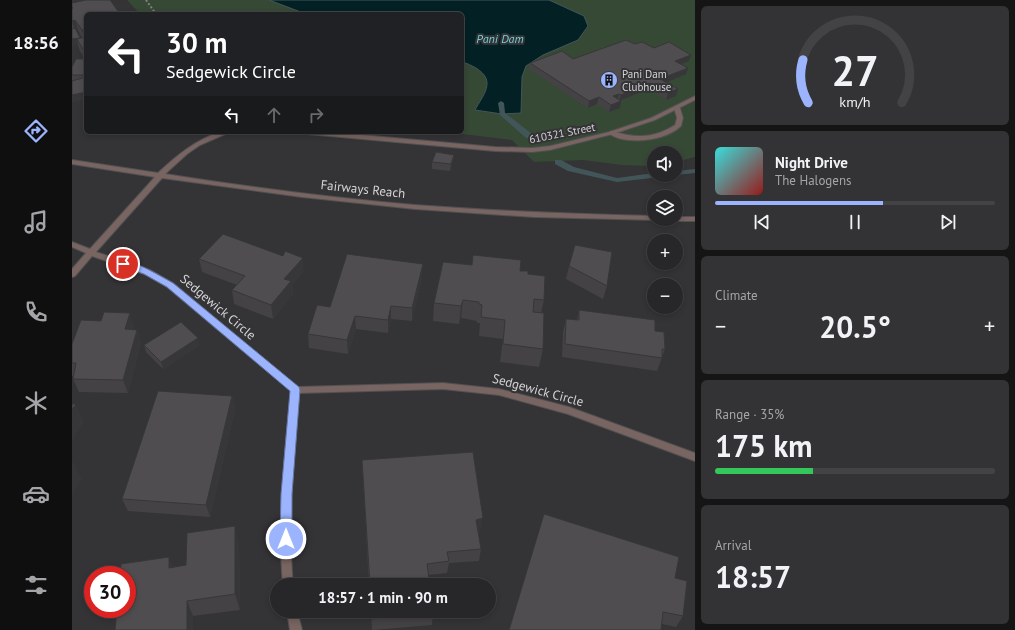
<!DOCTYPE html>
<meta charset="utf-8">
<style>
body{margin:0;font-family:"PT Sans",sans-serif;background:#333234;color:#f1f3f6;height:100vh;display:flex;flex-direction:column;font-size:15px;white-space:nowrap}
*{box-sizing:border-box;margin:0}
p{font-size:13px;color:#a4a5a8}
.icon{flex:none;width:22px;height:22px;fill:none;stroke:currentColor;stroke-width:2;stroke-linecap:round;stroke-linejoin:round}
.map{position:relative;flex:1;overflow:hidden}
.details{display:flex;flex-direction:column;gap:6px;padding:6px;background:#151516;width:320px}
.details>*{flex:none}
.hud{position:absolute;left:12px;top:12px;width:380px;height:122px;border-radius:6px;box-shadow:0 2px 6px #0003,0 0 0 1px #434345;background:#202124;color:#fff;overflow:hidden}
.buttons{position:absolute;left:575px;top:146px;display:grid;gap:8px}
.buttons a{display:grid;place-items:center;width:36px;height:36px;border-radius:50%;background:#272628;box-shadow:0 2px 6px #0003,0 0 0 1px #434345;font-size:20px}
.speed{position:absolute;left:12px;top:566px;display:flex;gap:8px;font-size:20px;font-weight:700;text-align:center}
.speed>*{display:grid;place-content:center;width:52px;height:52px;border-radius:50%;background:#272628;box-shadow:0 2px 6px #0003,0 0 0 1px #434345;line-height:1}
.speed .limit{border:6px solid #d22;background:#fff;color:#111}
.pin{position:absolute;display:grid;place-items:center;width:34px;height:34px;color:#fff;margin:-17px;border:2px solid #fff;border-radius:50%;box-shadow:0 1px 4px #0007}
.me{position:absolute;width:44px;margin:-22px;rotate:0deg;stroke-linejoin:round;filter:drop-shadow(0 0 3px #0008)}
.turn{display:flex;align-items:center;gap:14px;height:84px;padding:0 16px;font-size:18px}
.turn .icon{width:52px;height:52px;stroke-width:2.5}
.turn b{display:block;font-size:28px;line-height:34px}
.lanes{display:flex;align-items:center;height:38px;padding:0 16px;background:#0003;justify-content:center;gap:20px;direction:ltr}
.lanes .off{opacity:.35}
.big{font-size:30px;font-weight:700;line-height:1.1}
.details .tile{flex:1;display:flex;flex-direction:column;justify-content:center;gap:6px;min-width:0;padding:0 14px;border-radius:6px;background:#333234}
.details .dial{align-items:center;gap:0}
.dial svg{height:104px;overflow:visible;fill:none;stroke:#434345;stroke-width:7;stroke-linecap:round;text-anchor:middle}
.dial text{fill:#f1f3f6;stroke:none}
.song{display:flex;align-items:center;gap:12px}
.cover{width:48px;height:48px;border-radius:6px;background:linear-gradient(135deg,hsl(180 70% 55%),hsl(0 70% 35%))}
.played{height:4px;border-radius:2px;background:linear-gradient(90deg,#9bb4fd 60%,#434345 60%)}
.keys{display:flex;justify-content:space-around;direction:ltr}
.heat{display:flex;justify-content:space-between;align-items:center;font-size:22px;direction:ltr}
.charge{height:6px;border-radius:3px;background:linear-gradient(90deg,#34c759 35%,#434345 0)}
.trip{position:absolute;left:198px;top:578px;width:226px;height:40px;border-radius:20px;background:#272628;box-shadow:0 2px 6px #0003,0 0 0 1px #434345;font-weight:700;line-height:40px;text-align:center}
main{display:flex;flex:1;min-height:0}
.tab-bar{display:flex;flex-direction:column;width:72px;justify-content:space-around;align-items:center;background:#100f10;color:#a4a5a8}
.tab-bar .icon{width:28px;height:28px}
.tab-bar .on{color:#9bb4fd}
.tab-bar b{font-size:18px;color:#f1f3f6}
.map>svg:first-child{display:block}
.green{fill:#364935}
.water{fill:#032124;stroke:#425659}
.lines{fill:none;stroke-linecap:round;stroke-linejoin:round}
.stream{fill:#425659;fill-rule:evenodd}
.service-casing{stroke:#515053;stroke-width:2}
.minor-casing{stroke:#515053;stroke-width:2}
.path{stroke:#818082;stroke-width:2;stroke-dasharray:2 2;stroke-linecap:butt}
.service{fill:#786461;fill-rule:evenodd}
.minor{fill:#786461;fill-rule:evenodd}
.wall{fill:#444245;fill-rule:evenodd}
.shaded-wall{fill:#373638}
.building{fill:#4f4d50;stroke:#373638}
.route{fill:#9bb4fd;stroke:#6575a4}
.labels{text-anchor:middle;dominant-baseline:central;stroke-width:4;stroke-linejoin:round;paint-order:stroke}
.far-poi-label{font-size:11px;fill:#d4d3d5;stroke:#343336;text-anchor:start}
.far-street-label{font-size:11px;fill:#d4d3d5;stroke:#343336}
.far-water-label{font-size:12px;font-style:italic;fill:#73d0d8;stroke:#343336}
.street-label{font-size:13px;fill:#d4d3d5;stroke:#343336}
</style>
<main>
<nav class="tab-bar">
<b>18:56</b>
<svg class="icon on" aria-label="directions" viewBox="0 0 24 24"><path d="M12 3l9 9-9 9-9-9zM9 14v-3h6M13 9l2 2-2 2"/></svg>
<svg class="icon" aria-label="music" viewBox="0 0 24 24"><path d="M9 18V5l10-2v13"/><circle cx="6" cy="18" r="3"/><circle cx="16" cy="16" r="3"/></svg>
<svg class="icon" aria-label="phone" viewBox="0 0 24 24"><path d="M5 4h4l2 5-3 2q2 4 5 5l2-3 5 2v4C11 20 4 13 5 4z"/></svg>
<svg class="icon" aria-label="climate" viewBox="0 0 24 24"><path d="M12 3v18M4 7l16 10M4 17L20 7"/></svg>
<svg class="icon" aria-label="car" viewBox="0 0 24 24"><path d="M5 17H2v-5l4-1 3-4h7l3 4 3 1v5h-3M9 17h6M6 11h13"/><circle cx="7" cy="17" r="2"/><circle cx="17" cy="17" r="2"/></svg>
<svg class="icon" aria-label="filters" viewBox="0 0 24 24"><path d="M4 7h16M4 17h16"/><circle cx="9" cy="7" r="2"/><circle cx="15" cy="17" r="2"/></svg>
</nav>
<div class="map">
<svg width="623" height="630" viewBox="0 0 623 630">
<rect width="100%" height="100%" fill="#343336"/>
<polygon class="green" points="55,0 623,0 623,157 604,162 604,153 582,153 582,166 578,166 550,165 511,160 462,162 440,140 374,132 390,132 390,14 68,14"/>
<path class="water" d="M197,0H477L512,16L516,26L506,40L471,55L454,66L450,77L449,113L430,114L403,110C411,95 425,81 404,68C400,66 395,63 390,62V14H234Z"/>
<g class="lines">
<g class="stream">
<polygon points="429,101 432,103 433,113 460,134 460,138 454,138 428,115 426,103"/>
<polygon points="483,160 489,160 502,167 545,178 582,173 582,175 592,175 588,177 545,182 496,171 483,164"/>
<polygon points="623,169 623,173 604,175 603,175 604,171"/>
</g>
<g class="service-casing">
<path id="service" d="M605,106L608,108L611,118L609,126C594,141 553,146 536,133L539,131C564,138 580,139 603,125L605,118L602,108Z"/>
</g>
<g class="minor-casing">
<g id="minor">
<polygon points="623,96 623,100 583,120 541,134 478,150 460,152 423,151 235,134 232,132 256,132 423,147 460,148 478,146 537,132 579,118"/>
<path d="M148,132H158L128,145L115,154L93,174C176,187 259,198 343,205C422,211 502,214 582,216V219L585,220L462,217L343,209L230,197L90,178L24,252L78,270L101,283L225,387L371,383L427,389L497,407L623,453V461L496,414L427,395L371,389L227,393C222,457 215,521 221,585H211C205,520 213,456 219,391L95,287L72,274L20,256L3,276L0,277V269L14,253L0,247V242L18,249L83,177L0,164V160L86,173C105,155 124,140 148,132Z"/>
<polygon points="604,217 623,217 623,221 601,221 600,219 604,219"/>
<polygon points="215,611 225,611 230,630 218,630"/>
</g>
</g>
<polyline class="path" points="74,0 84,14"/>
<use href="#service" class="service"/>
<use href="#minor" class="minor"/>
</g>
<g class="wall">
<path d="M0,0L14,14V99L0,102V75L13,59L8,51L0,28ZM5,32H7L10,38H9Z"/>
<polygon points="563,44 582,48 619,55 617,61 609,64 614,74 594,83 606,89 604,96 594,100 577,89 549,101 548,108 537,112 525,104 516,108 457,69 458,63 501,59"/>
<polygon points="382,155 381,161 378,171 360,169 360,162"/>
<polygon points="127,259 232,271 220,285 221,294 201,319 162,304 160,290 165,285 130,272"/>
<polygon points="497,266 535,286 531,299 494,279"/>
<polygon points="448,271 456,274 472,300 469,313 471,349 467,367 428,362 431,339 407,336 408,323 405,323 405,321 389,318 387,324 361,321 362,303"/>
<polygon points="350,277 340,321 319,319 316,333 284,329 276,354 237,348 236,334 258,307"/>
<polygon points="507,310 583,331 593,349 585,371 490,357 491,332 494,319 505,320"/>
<polygon points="62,326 61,329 65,330 69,343 56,393 7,392 1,379 2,376 0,376 0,344"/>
<polygon points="72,345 128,345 91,369 74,352"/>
<polygon points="160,396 163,409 138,517 56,511 50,499"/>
<polygon points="290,460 409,530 406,531 409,549 407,561 377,563 375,573 357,575 358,585 297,585"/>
<polygon points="167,543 168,610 121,616 121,630 43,630 101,567 114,565"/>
<polygon points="603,578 611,616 604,627 590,624 437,630"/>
<polygon points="299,611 361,611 360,625 300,630"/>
</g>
<g class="shaded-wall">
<polygon points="0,0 33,0 0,7"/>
<polygon points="3,20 7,32 3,33 0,21"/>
<polygon points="14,29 14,42 13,42 10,30"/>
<polygon points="8,38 5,39 6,45 0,46 0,39"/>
<polygon points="12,51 14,51 14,59"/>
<polygon points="619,55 617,61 602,67 603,61"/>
<polygon points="616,68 614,74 586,86 588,79"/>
<polygon points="578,83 577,89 547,101 549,95"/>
<polygon points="606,89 604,96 594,100 596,93"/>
<polygon points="14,92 14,99 0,102 0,95"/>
<polygon points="547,94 545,100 541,96"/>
<polygon points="527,97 525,104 516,108 517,101"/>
<polygon points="549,101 548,108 537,112 539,105"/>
<polygon points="382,155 381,161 378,171 379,164"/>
<polygon points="231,258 232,271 220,285 221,294 201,319 199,305 212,279"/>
<polygon points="351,264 350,277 340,321 340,308"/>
<polygon points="391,300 389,318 387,324 389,306"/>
<polygon points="319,306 319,319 316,333 316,320"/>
<polygon points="58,313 62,326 58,342 53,329"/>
<polygon points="283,316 284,329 276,354 275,340"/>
<polygon points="65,330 69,343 56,393 51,380"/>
<polygon points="126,338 128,345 91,369 89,362"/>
<polygon points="160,396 163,409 138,517 134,505"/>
<polygon points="4,404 12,422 0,442 0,410"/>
<polygon points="1,461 10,479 0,496 0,463"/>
<polygon points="411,518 409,530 402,532 404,520"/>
<polygon points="163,526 167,543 168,610 163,594"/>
<polygon points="97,557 104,574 97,568"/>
<polygon points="115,601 121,616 121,630 115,630"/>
</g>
<g class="building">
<polygon points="14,0 38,0 48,14 14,14 14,29 10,30 3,20 0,21 0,9 1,8 0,7 0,3"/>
<polygon points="3,28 8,38 0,39 0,29"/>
<polygon points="14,37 14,51 12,51 5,39"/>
<polygon points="554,40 563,44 570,42 582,48 597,42 619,55 603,61 616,68 588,79 606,89 596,93 578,83 549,95 547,94 541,96 549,101 539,105 527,97 517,101 458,63 490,51 501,59"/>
<polygon points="4,59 14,59 14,75 0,75 0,67"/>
<polygon points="14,77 14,92 0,95 0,81"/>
<polygon points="364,152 382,155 379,164 360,162"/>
<polygon points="151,234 211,256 213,251 231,258 212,279 219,281 199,305 160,290 173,276 127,259"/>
<polygon points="503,245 540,252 535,286 497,266"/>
<polygon points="275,254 351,264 340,308 319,306 316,320 283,316 275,340 236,334 245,305 258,307"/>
<polygon points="401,255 449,260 448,271 456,271 456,274 473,276 472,300 462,299 461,312 472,313 471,349 431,344 433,320 409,317 410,305 407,304 407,302 391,300 389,306 362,303 371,262 400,265"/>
<polygon points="507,310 583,320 583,331 592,332 593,349 590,349 590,358 493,344 494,319 507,320"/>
<polygon points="32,312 58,313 53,329 65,330 51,380 1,379 4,363 0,363 0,344 9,320 29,321"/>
<polygon points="109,322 126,338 89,362 72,345"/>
<polygon points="86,391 160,396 134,505 50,499"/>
<polygon points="0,404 4,404 0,410"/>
<polygon points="401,452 411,518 404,520 409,549 375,552 377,561 355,564 358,585 298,585 290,460"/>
<polygon points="472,514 607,557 603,578 615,581 611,616 591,612 589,630 437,630"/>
<polygon points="163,526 163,594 115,601 115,630 43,630 45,609 55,609 55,575 48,575 49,564 97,557 97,568 114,565 115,533"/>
<polygon points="299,611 361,611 361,614 300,619"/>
</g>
<path class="route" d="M48,261C59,258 90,277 101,283L227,387L228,390L220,494V539L218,542L214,544L210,542L208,539L209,494L218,391L95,287L72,274L48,266L47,264Z"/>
<defs>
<g id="building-disc" transform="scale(0.9)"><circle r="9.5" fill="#9bb4fd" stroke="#343336"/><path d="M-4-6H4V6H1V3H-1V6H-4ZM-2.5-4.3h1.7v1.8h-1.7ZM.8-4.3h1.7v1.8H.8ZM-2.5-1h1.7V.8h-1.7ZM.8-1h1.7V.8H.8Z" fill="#111"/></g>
</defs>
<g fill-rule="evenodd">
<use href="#building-disc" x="537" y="80"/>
</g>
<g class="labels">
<g class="far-poi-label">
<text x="550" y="74">Pani Dam<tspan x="550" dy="13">Clubhouse</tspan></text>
</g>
<g class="far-street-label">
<text transform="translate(490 133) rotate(-11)">610321 Street</text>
</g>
<g class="far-water-label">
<text x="428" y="38">Pani Dam</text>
</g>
<g class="street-label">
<text transform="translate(291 189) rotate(6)">Fairways Reach</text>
<text transform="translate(146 307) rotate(40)">Sedgewick Circle</text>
<text transform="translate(466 390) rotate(15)">Sedgewick Circle</text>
</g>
</g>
</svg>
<div class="buttons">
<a><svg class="icon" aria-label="sound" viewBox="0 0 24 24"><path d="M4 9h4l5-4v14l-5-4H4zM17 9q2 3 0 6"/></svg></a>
<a><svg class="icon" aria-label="layers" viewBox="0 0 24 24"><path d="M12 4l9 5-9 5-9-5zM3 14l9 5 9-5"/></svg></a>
<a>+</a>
<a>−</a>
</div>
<div class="speed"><div class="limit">30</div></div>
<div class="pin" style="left:51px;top:264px;background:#d93025"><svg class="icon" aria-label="arrive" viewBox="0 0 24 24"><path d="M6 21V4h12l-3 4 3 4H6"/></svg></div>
<svg class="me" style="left:214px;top:539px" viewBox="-20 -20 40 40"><circle r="17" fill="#9bb4fd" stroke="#fff" stroke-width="3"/><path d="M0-11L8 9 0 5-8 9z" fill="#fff"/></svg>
<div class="trip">18:57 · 1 min · 90 m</div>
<div class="hud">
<div class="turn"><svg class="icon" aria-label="left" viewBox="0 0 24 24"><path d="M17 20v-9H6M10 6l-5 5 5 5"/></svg><div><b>30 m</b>Sedgewick Circle</div></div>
<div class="lanes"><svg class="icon" aria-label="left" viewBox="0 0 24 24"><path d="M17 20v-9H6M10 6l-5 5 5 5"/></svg><svg class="icon off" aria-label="ahead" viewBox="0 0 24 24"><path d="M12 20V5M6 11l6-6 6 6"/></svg><svg class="icon off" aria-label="right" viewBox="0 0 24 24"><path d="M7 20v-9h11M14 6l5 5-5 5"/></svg></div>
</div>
</div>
<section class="details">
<div class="tile dial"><svg viewBox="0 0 100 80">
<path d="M14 69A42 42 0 1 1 86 69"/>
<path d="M14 69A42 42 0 0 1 10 36" stroke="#9bb4fd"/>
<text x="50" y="56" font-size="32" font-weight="700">27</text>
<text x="50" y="72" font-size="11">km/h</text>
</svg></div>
<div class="tile">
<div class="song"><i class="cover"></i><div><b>Night Drive</b><p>The Halogens</p></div></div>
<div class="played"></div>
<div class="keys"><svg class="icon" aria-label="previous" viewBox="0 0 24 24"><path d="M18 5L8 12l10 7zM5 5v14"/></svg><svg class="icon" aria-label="pause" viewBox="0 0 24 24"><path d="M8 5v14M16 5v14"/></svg><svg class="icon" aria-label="next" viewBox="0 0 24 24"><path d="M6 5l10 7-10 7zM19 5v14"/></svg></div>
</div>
<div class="tile"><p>Climate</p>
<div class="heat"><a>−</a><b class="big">20.5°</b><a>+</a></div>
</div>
<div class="tile"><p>Range · 35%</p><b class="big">175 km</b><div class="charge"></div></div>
<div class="tile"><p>Arrival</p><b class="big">18:57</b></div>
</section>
</main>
